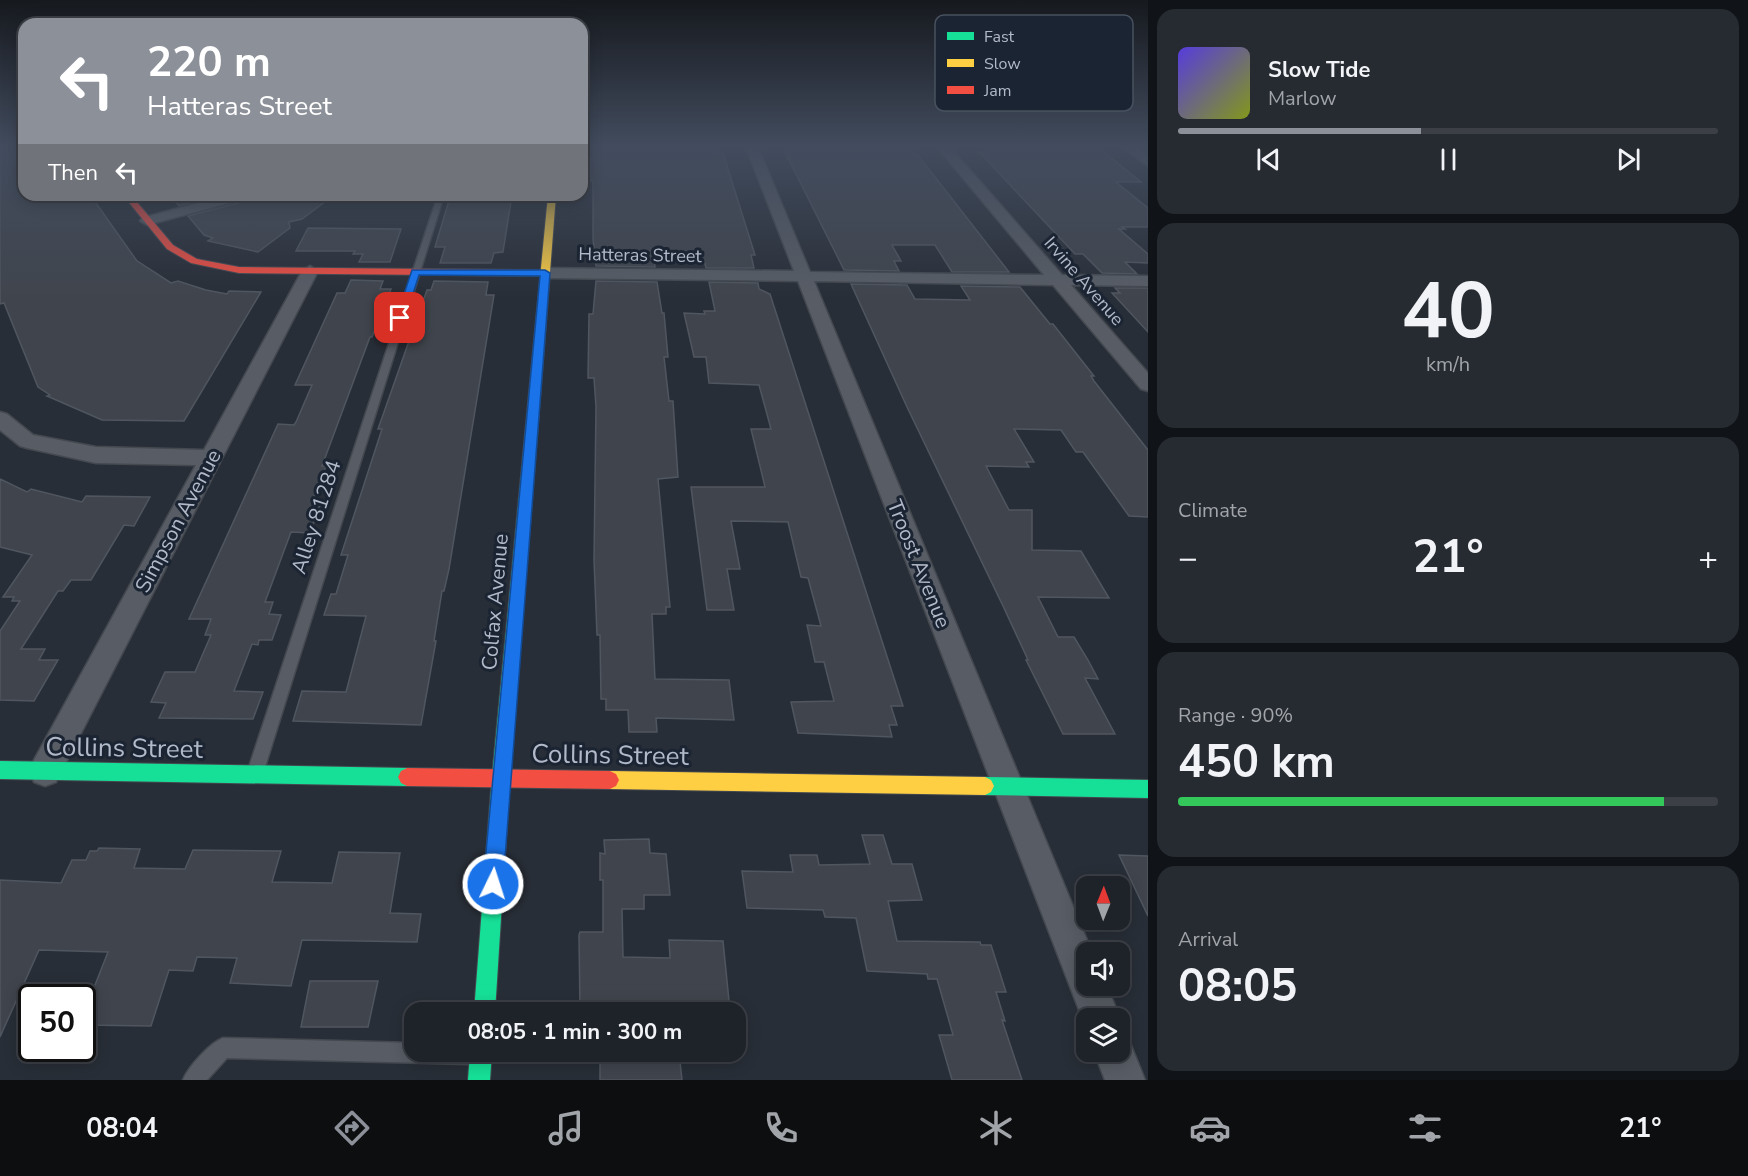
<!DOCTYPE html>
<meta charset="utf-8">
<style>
body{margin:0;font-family:"Nunito Sans",sans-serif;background:#262a31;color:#f1f3f6;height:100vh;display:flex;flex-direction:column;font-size:22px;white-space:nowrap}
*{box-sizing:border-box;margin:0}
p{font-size:20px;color:#a1a4a8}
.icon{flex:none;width:33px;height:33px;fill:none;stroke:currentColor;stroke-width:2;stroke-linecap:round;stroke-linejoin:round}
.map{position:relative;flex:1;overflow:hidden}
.panel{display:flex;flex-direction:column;gap:9px;padding:9px;background:#101317;width:600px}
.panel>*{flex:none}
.top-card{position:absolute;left:18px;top:18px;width:570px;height:183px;border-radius:18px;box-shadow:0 3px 15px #0003,0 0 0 2px #3c3f46;background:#8c9099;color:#fff;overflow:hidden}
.needle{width:39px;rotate:1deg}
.fabs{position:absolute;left:1076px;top:876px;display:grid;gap:12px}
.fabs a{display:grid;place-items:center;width:54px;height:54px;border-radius:12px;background:#1e2229;box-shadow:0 3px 15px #0003,0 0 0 2px #3c3f46;font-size:30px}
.speed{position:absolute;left:18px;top:984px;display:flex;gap:12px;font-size:30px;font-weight:700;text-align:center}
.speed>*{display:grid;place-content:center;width:78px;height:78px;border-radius:50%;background:#1e2229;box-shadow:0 3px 15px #0003,0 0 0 2px #3c3f46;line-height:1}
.speed .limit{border:3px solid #111;border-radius:9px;background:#fff;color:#111}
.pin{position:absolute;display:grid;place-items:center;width:51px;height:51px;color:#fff;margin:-26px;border-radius:12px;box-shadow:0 3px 9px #0006}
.me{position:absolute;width:66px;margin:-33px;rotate:4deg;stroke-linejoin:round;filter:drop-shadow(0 0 4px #0008)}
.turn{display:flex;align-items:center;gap:21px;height:126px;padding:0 30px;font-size:27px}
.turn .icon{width:78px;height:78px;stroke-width:2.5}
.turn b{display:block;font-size:42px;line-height:51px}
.then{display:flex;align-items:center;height:57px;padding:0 30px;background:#0003;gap:12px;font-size:22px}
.big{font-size:45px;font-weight:700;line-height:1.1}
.panel .widget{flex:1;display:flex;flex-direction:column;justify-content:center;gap:9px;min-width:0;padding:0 21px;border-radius:18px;background:#262a31}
.panel .dial{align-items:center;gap:0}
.dial b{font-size:78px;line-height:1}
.song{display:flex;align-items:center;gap:18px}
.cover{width:72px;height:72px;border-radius:9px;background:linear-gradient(135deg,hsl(250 70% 55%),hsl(70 70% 35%))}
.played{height:6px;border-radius:3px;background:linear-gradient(90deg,#8c9099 45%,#3c3f46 45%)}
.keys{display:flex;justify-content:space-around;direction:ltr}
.heat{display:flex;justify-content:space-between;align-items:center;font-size:33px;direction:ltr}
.charge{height:9px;border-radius:4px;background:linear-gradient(90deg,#34c759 90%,#3c3f46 0)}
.trip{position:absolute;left:404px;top:1002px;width:342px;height:60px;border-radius:18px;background:#1e2229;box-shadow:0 3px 15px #0003,0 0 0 2px #3c3f46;font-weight:700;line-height:60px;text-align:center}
.dock{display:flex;height:96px;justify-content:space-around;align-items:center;background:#0c0e10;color:#a1a4a8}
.dock .icon{width:42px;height:42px}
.dock .active{color:#8c9099}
.dock b{font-size:27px;color:#f1f3f6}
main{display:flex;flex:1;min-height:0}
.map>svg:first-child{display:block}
.building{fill:#40454d;stroke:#50565f;stroke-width:1.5}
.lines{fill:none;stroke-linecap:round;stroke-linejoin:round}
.lane-casing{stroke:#444950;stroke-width:3}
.street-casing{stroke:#444950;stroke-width:3}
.fast-casing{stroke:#444950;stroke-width:2}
.slow-casing{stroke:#444950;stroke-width:2}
.jam-casing{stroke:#444950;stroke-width:2}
.lane{fill:#585d65;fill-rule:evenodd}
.street{fill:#585d65;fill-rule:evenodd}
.fast{fill:#16e098;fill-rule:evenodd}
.slow{fill:#ffcf43;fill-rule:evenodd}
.jam{fill:#f24e42;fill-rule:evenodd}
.route{fill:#1a73e8;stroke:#114b97;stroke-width:1.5}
.labels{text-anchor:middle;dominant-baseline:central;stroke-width:6;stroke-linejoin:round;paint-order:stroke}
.far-street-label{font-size:18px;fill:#b2bac9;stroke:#1b2432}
.street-label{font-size:21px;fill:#b2bac9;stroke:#1b2432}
.near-street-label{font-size:26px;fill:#b2bac9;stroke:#1b2432}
.key{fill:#1b2432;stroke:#48515f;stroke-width:1.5}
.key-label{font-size:16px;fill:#b2bac9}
</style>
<main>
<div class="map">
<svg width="1148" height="1080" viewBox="0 0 1148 1080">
<rect width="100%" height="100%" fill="#282e37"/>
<g class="building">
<polygon points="10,147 24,147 24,195 72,195 76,201 91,199 96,203 137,261 171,283 178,281 206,290 227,294 229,291 261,292 184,421 102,420 47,396 50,395 38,387 4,303 0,304 0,149"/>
<polygon points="593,147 716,147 717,153 723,153 755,255 751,255 754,268 706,268 704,260 698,258 654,258 655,267 596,266 593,239 593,181 588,180 588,159 594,157"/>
<polygon points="861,147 908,149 918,155 1009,272 952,272 935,245 892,245 901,261 894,261 899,271 844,270 783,148 863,150"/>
<polygon points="1098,147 1141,182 1116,182 1148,208 1148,227 1122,227 1125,229 1119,229 1148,254 1148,263 1125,262 1137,274 1102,273 1083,254 1075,254 979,152 989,152 985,148"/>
<polygon points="170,195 218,195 179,206"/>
<polygon points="252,195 334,195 302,219 289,222 290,228 258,252 208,241 213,238 204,235 188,216 249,200"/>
<polygon points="486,195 512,195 503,252 494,253 491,263 440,263 445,247 435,247 450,197 485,198"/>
<polygon points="308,228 401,229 390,262 359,262 363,254 353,254 355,251 296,251"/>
<polygon points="351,280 383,281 380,289 391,289 372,337 370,337 322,466 326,466 313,500 322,500 310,533 291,532 265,602 273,602 269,614 281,615 272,640 259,640 258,645 252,644 234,691 263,692 253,719 159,718 166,703 151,702 165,672 195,672 211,635 205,635 211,619 189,619 278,424 294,425 296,422 312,385 295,385 337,293 345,293"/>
<polygon points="434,281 488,282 486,295 494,295 449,569 444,591 442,591 434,641 436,641 421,725 293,721 302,691 346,692 366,616 324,615 331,594 336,594 348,555 341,555 382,429 378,429 427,290 431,290"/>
<polygon points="596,281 657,282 662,313 664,313 668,357 664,357 669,401 673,401 678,477 658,479 670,607 666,607 666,614 652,614 655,679 729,680 734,720 656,718 657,732 629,732 628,710 606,710 606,699 601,699 600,635 597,635 594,560 596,407 594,378 588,378 589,314 593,314"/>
<polygon points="709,282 758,283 759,289 770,294 903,706 891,706 897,725 889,725 892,737 798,733 791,702 834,701 824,662 815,662 807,625 821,626 808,578 801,577 788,522 731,521 740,569 727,569 734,610 707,610 691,487 765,487 751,429 771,429 759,385 709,383 706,357 694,357 684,313 705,314 704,311 715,311"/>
<polygon points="851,284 907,285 915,299 970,300 961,286 1020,287 1050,324 1053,324 1094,376 1091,376 1094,381 1148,450 1148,517 1129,516 1083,452 1076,452 1061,430 1014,429 1034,462 1026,462 1029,467 986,466 1009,510 1032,510 1032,550 1081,551 1109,598 1038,597 1058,637 1074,637 1088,660 1098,679 1085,678 1115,734 1063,734 1026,660 1028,660 1003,606 907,407"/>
<polygon points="1115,288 1148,288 1148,332 1112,293 1120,293"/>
<polygon points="0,479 27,492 31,489 82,502 86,496 150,497 134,526 124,525 91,580 71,580 63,591 58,591 21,649 45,649 39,660 58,660 34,701 0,700 0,631 20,601 12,601 14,597 3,597 32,555 0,547"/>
<polygon points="862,835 883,835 892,864 912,864 922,900 888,901 897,941 980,942 981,945 991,945 1006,992 996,992 1005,1021 1002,1020 1022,1080 952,1080 939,1035 953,1035 937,979 928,979 927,974 867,971 856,918 825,917 823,910 747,908 742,871 793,872 790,855 817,855 819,865 870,864"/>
<polygon points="649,839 650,853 666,854 670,895 644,895 644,909 622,909 623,957 670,958 669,940 723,941 730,1011 580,1010 579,935 580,932 603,932 603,880 600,880 600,853 605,854 604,840"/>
<polygon points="99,848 140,849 134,868 185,869 193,850 281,851 272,882 332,883 339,852 400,853 390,913 421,914 417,942 302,940 291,986 230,983 237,958 197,957 193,971 169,970 151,1026 82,1025 82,1018 108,952 39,950 0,1037 0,880 61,883 72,860 86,860 90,851 97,851"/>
<polygon points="1119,855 1148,856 1148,916"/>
<polygon points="310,981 378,981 368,1027 301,1027"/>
<polygon points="600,1052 679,1052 682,1080 600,1080"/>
</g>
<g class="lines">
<g class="lane-casing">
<g id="lane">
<polygon points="438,195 444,195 265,767 262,772 257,775 252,772 249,767"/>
<path d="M223,1038L414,1043V1052H478L479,1054L476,1061L469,1064L227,1058L207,1080H183C188,1067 210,1043 223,1038Z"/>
</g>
</g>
<g class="street-casing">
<g id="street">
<polygon points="746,147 758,147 810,272 1044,275 937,147 950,147 1062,275 1148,276 1148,286 1071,285 1148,373 1148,391 1141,389 1053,285 814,281 1092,952 1086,952 1086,986 1107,986 1120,1018 1119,1021 1119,1018 1086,1018 1086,1028 798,281 545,278 537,273 545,268 794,271"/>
<polygon points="1122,147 1136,147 1148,156 1148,166"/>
<polygon points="227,195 250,195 248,198 147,225 140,221 142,218"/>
<polygon points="310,266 318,271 56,782 45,786 34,782 30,771 34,760 196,465 96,463 27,448 20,446 0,430 0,412 7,414 33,435 96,447 204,450 302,271"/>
<polygon points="1119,1034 1128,1038 1145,1080 1105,1080 1094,1052 1119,1052"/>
</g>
</g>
<g class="fast-casing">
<g id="fast">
<polygon points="533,409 539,413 510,777 495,1012 474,1012 492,777 527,413"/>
<polygon points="0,761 407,768 413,771 416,777 413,783 407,786 0,779"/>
<polygon points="985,777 1148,780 1148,798 985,795 979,792 976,786 979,780"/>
<polygon points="470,1052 492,1052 490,1080 468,1080"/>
</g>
</g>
<g class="slow-casing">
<g id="slow">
<polygon points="548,195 556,195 539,413 533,417 527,413"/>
<polygon points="610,771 985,777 991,780 994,786 991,792 985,795 610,789 604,786 601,780 604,774"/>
</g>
</g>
<g class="jam-casing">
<g id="jam">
<polygon points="123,195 131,195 173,245 197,259 239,267 545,270 550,273 545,276 239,273 191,263 167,249"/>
<polygon points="407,768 610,771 616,774 619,780 616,786 610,789 407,786 401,783 398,777 401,771"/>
</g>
</g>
<use href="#lane" class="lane"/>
<use href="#street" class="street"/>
<use href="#fast" class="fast"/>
<use href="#slow" class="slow"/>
<use href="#jam" class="jam"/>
</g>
<linearGradient id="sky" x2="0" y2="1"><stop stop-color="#16191e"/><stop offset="0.49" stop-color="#424c5e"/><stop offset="1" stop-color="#424c5e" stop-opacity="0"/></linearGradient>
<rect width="1148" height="298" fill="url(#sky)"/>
<polygon class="route" points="412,270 545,270 550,273 503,884 500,891 493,894 486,891 483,884 540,276 419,275 405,318 397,320 396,318"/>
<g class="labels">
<g class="far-street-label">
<text transform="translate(640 255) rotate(1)">Hatteras Street</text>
<text transform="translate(1084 281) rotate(49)">Irvine Avenue</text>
</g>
<g class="street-label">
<text transform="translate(316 517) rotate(-72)">Alley 81284</text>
<text transform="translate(178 521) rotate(-62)">Simpson Avenue</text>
<text transform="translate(919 564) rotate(68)">Troost Avenue</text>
<text transform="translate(495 602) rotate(-85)">Colfax Avenue</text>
</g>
<g class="near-street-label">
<text transform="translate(124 748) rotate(1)">Collins Street</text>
<text transform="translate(610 755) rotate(1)">Collins Street</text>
</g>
</g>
<rect x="935" y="15" width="198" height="96" rx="9" class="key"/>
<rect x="947" y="32" width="27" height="8" fill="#16e098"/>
<rect x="947" y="59" width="27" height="8" fill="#ffcf43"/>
<rect x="947" y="86" width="27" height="8" fill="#f24e42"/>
<g class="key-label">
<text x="984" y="42">Fast</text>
<text x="984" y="69">Slow</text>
<text x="984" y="96">Jam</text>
</g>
</svg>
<div class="fabs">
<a><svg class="needle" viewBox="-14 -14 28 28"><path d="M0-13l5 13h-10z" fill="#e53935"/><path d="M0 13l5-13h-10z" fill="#a1a4a8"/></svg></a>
<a><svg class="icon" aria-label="sound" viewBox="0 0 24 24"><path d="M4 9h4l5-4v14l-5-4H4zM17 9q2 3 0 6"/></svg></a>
<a><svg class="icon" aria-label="layers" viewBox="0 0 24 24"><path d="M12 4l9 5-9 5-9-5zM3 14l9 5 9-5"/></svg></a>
</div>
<div class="speed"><div class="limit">50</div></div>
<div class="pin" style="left:400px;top:318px;background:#d93025"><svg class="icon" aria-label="arrive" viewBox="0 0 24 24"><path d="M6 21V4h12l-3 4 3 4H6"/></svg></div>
<svg class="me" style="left:493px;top:884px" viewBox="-20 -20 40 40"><circle r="17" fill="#1a73e8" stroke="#fff" stroke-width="3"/><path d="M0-11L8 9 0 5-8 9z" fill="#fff"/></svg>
<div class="trip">08:05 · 1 min · 300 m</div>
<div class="top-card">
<div class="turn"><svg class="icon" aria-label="left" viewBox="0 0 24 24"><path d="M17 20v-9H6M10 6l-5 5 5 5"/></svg><div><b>220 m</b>Hatteras Street</div></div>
<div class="then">Then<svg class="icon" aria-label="left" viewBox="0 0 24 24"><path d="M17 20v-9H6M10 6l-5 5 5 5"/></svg></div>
</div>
</div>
<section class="panel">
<div class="widget">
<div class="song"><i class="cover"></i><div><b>Slow Tide</b><p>Marlow</p></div></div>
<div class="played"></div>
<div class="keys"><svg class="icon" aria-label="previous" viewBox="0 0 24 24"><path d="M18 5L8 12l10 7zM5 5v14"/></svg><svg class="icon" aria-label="pause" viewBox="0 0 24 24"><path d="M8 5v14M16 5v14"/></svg><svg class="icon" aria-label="next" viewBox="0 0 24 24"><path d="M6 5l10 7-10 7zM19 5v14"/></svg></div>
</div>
<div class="widget dial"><b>40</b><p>km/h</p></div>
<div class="widget"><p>Climate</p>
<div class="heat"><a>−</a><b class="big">21°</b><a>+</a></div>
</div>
<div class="widget"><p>Range · 90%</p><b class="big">450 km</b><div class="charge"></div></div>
<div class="widget"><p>Arrival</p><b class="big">08:05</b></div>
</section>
</main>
<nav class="dock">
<b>08:04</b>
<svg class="icon active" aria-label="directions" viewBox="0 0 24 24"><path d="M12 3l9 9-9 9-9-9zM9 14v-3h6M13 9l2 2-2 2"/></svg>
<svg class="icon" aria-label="music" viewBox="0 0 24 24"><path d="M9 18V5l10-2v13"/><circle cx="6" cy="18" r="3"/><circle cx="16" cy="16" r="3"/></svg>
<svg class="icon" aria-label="phone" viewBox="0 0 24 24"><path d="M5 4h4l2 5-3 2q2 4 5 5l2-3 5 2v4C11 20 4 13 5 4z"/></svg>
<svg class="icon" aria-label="climate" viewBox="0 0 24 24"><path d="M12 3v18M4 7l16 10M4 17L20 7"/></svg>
<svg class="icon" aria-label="car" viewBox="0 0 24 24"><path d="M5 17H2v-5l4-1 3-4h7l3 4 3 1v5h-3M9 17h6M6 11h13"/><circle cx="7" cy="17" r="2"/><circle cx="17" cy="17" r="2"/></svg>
<svg class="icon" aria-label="filters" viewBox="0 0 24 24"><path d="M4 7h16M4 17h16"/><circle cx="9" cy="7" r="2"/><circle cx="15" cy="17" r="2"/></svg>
<b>21°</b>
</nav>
